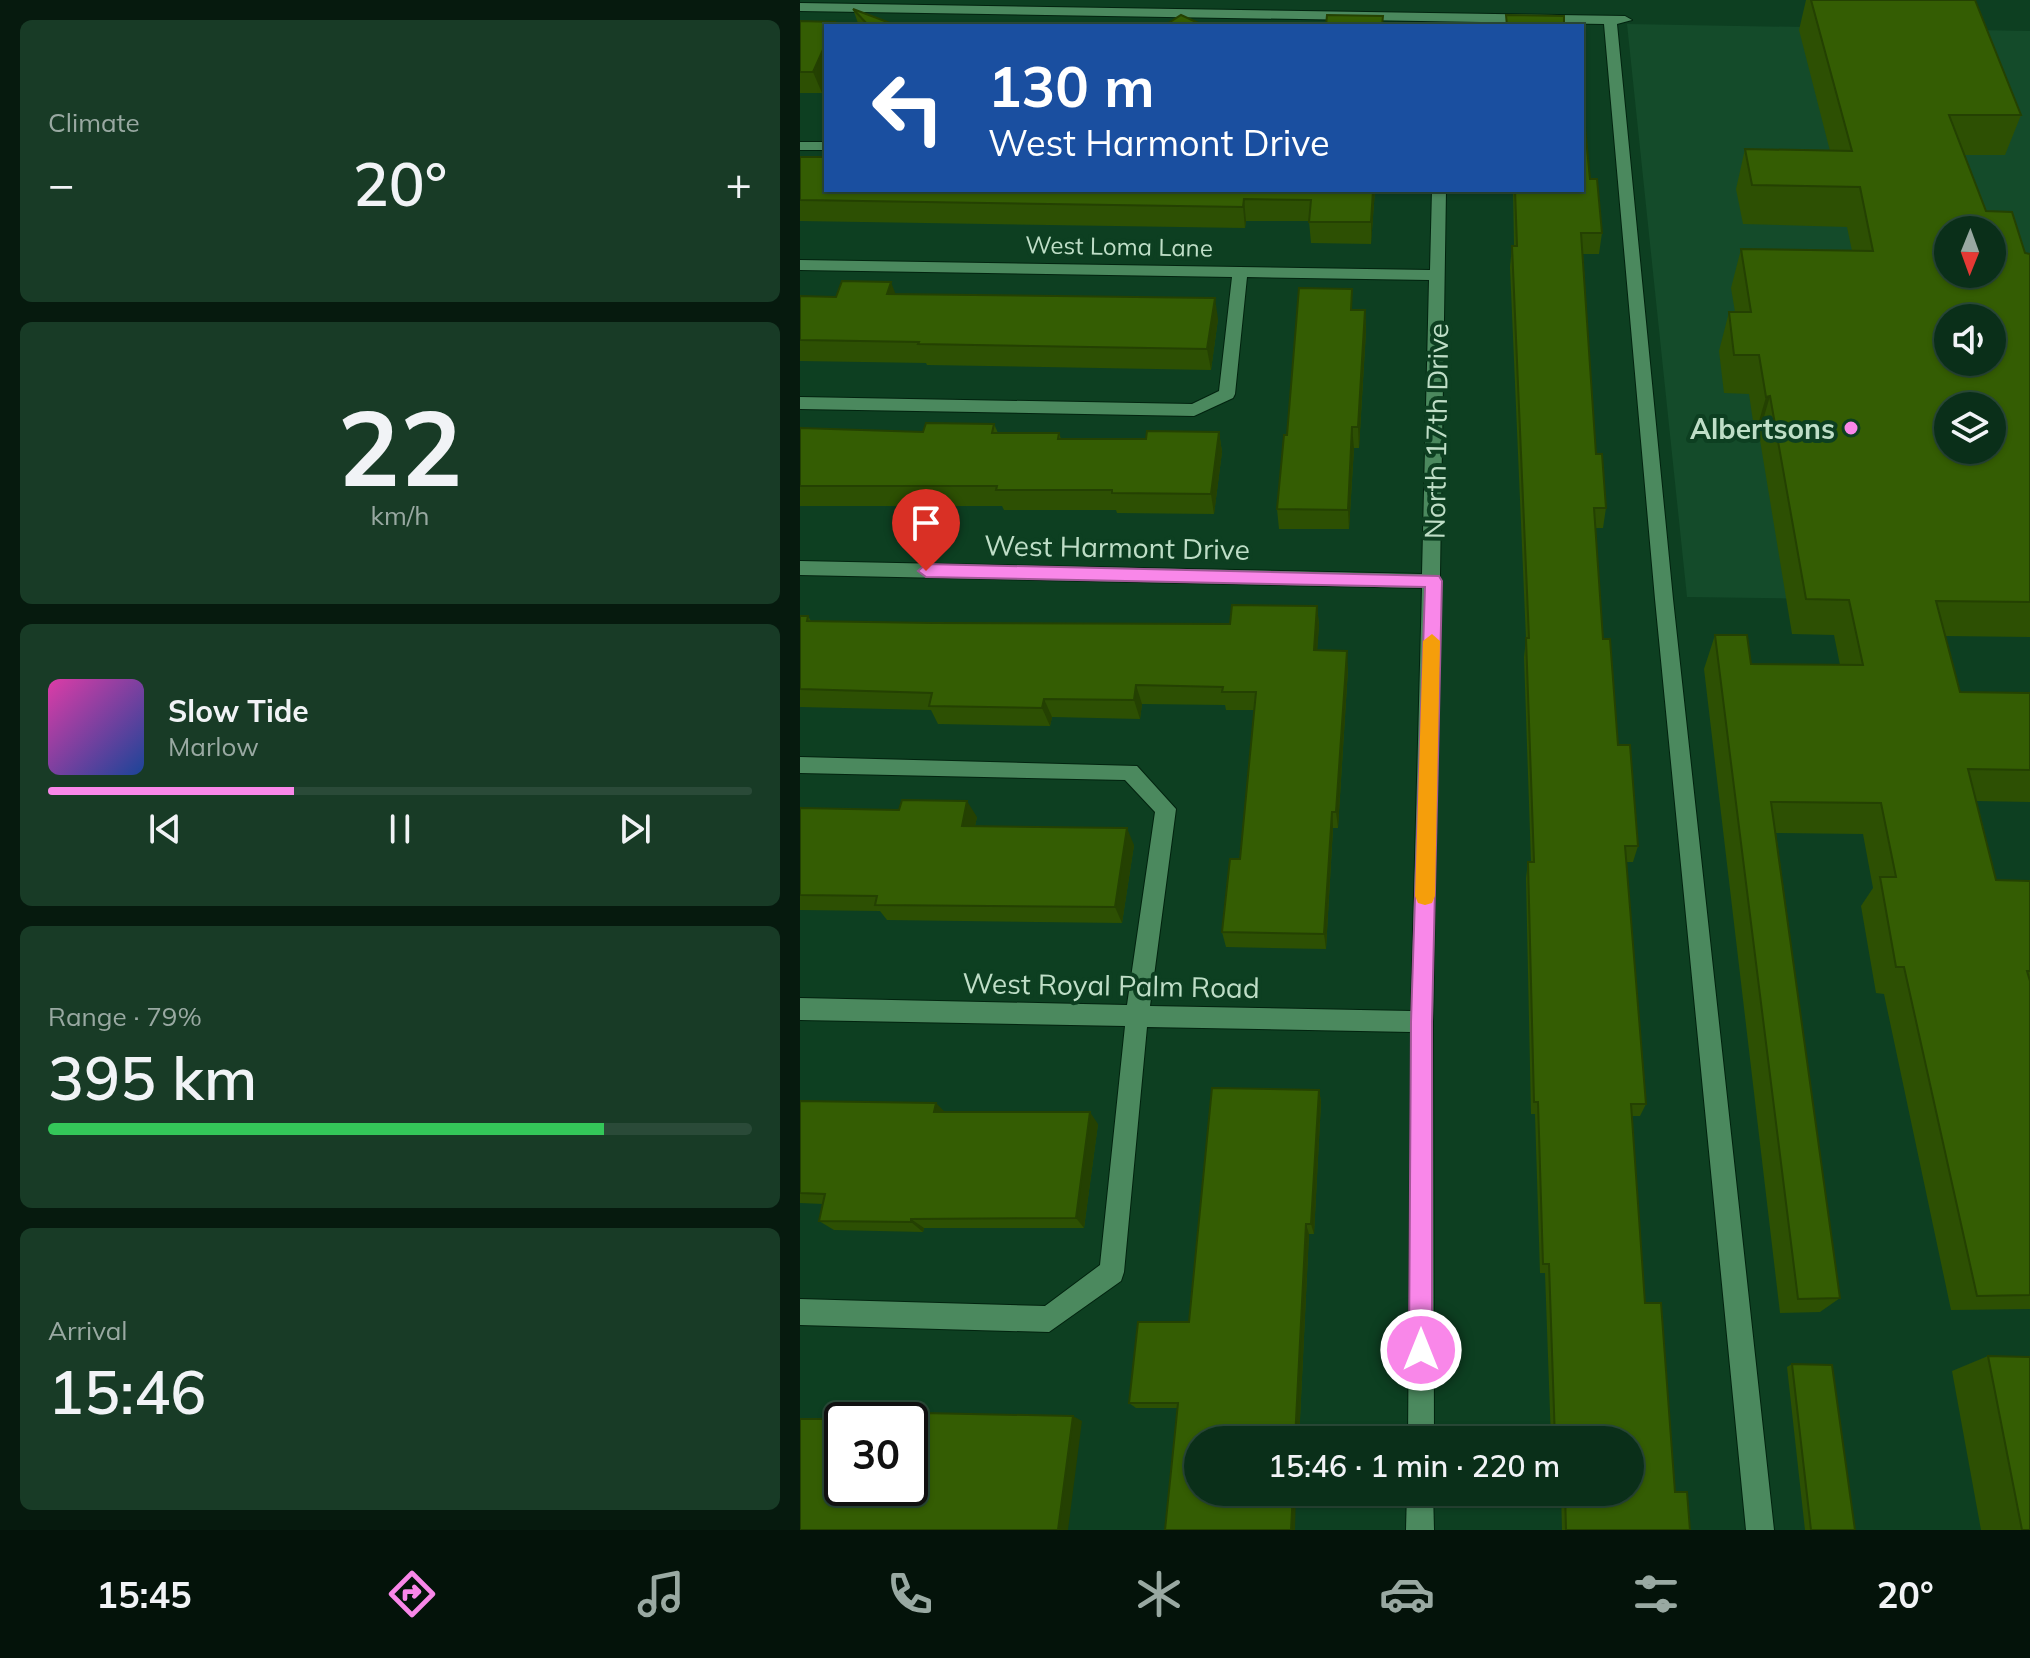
<!DOCTYPE html>
<meta charset="utf-8">
<style>
body{margin:0;font-family:Mulish,sans-serif;background:#183b26;color:#f1f3f6;height:100vh;display:flex;flex-direction:column;font-size:30px;white-space:nowrap}
*{box-sizing:border-box;margin:0}
p{font-size:26px;color:#99a9a2}
.icon{flex:none;width:44px;height:44px;fill:none;stroke:currentColor;stroke-width:2;stroke-linecap:round;stroke-linejoin:round}
.map{position:relative;flex:1;overflow:hidden}
.sheet{display:flex;flex-direction:column;gap:20px;padding:20px;background:#061a0e;width:800px}
.sheet>*{flex:none}
.guide{position:absolute;left:24px;top:24px;width:760px;height:168px;border-radius:0px;box-shadow:0 2px 6px #0004,0 0 0 2px #2a4a38;background:#1a4fa0;color:#fff;overflow:hidden}
.needle{width:52px;rotate:181deg}
.fabs{position:absolute;left:1134px;top:216px;display:grid;gap:16px}
.fabs a{display:grid;place-items:center;width:72px;height:72px;border-radius:50%;background:#0a2f19;box-shadow:0 2px 6px #0004,0 0 0 2px #2a4a38;font-size:40px}
.speed{position:absolute;left:24px;top:1402px;display:flex;gap:16px;font-size:40px;font-weight:700;text-align:center}
.speed>*{display:grid;place-content:center;width:104px;height:104px;border-radius:50%;background:#0a2f19;box-shadow:0 2px 6px #0004,0 0 0 2px #2a4a38;line-height:1}
.speed .limit{border:4px solid #111;border-radius:12px;background:#fff;color:#111}
.pin{position:absolute;display:grid;place-items:center;width:68px;height:68px;color:#fff;margin:-82px -34px;border-radius:50% 50% 50% 0;rotate:-45deg;box-shadow:0 0 8px #0007}
.pin .icon{rotate:45deg}
.me{position:absolute;width:88px;margin:-44px;rotate:0deg;stroke-linejoin:round;filter:drop-shadow(0 0 6px #0008)}
.turn{display:flex;align-items:center;gap:28px;height:168px;padding:0 32px;font-size:36px}
.turn .icon{width:104px;height:104px;stroke-width:2.5}
.turn b{display:block;font-size:56px;line-height:68px}
.big{font-size:60px;font-weight:600;line-height:1.1}
.sheet .tile{flex:1;display:flex;flex-direction:column;justify-content:center;gap:12px;min-width:0;padding:0 28px;border-radius:12px;background:#183b26}
.sheet .dial{align-items:center;gap:0}
.dial b{font-size:104px;line-height:1}
.song{display:flex;align-items:center;gap:24px}
.cover{width:96px;height:96px;border-radius:12px;background:linear-gradient(135deg,hsl(320 70% 55%),hsl(220 70% 35%))}
.played{height:8px;border-radius:4px;background:linear-gradient(90deg,#f987e9 35%,#2a4a38 35%)}
.keys{display:flex;justify-content:space-around;direction:ltr}
.heat{display:flex;justify-content:space-between;align-items:center;font-size:44px;direction:ltr}
.charge{height:12px;border-radius:6px;background:linear-gradient(90deg,#34c759 79%,#2a4a38 0)}
.trip{position:absolute;left:384px;top:1426px;width:460px;height:80px;border-radius:40px;background:#0a2f19;box-shadow:0 2px 6px #0004,0 0 0 2px #2a4a38;font-weight:600;line-height:80px;text-align:center}
.menu{display:flex;height:128px;justify-content:space-around;align-items:center;background:#04130a;color:#99a9a2}
.menu .icon{width:56px;height:56px}
.menu .active{color:#f987e9}
.menu b{font-size:36px;color:#f1f3f6}
main{display:flex;flex:1;min-height:0}
.map>svg:first-child{display:block}
.built{fill:#144b2a;fill-rule:evenodd}
.lines{fill:none;stroke-linecap:round;stroke-linejoin:round}
.minor-casing{stroke:#02230f;stroke-width:2}
.minor{fill:#4b895e;fill-rule:evenodd}
.wall{fill:#2d5003}
.shaded-wall{fill:#244102}
.building{fill:#345d03;stroke:#244102;stroke-width:2;fill-rule:evenodd}
.route{fill:#f987e9;stroke:#a25897;stroke-width:2}
.slow{fill:#f59e0b}
.poi-dot{fill:#f987e9;stroke:#0d3f21;stroke-width:3}
.labels{text-anchor:middle;dominant-baseline:central;stroke-width:8;stroke-linejoin:round;paint-order:stroke}
.far-street-label{font-size:24px;fill:#bfdec7;stroke:#0d3f21}
.poi-label{font-size:28px;font-weight:bold;fill:#bfdec7;stroke:#0d3f21;text-anchor:end}
.street-label{font-size:28px;fill:#bfdec7;stroke:#0d3f21}
</style>
<main>
<section class="sheet">
<div class="tile"><p>Climate</p>
<div class="heat"><a>−</a><b class="big">20°</b><a>+</a></div>
</div>
<div class="tile dial"><b>22</b><p>km/h</p></div>
<div class="tile">
<div class="song"><i class="cover"></i><div><b>Slow Tide</b><p>Marlow</p></div></div>
<div class="played"></div>
<div class="keys"><svg class="icon" aria-label="previous" viewBox="0 0 24 24"><path d="M18 5L8 12l10 7zM5 5v14"/></svg><svg class="icon" aria-label="pause" viewBox="0 0 24 24"><path d="M8 5v14M16 5v14"/></svg><svg class="icon" aria-label="next" viewBox="0 0 24 24"><path d="M6 5l10 7-10 7zM19 5v14"/></svg></div>
</div>
<div class="tile"><p>Range · 79%</p><b class="big">395 km</b><div class="charge"></div></div>
<div class="tile"><p>Arrival</p><b class="big">15:46</b></div>
</section>
<div class="map">
<svg width="1230" height="1530" viewBox="0 0 1230 1530">
<rect width="100%" height="100%" fill="#0d3f21"/>
<path class="built" d="M827,24L1230,31V602L887,597ZM1148,230H1192V274H1148ZM1148,318H1192V362H1148ZM1148,406H1192V450H1148Z"/>
<g class="lines">
<g class="minor-casing">
<g id="minor">
<polygon points="0,3 825,16 832,20 817,24 873,599 974,1530 946,1530 855,599 804,24 0,11"/>
<rect x="0" y="142" width="26" height="8"/>
<polygon points="632,190 646,190 633,1022 634,1440 608,1440 611,1032 347,1027 324,1272 321,1281 249,1332 0,1325 0,1299 245,1306 300,1265 325,1026 0,1020 0,998 327,1005 355,812 325,780 0,773 0,757 337,766 376,809 350,1006 611,1011 622,588 0,575 0,561 622,574 629,280 447,277 435,394 433,398 394,416 0,409 0,397 392,404 419,391 432,277 0,270 0,260 630,270"/>
<polygon points="607,1492 633,1492 634,1530 606,1530"/>
</g>
</g>
<use href="#minor" class="minor"/>
</g>
<g class="wall">
<polygon points="1006,0 1175,0 1221,115 1205,155 1164,155 1186,211 1225,253 1230,254 1230,637 1145,636 1160,692 1230,693 1230,802 1176,801 1196,880 1230,881 1230,1309 1151,1310 1084,994 1076,993 1061,906 1073,888 1063,834 976,833 1040,1298 1020,1312 980,1313 904,669 915,635 951,664 1040,665 1034,635 992,634 959,434 955,435 949,394 924,393 919,351 929,312 935,312 931,288 941,249 1052,251 1047,227 943,224 936,189 945,149 1030,151 999,30"/>
<polygon points="53,9 98,26 59,26"/>
<polygon points="0,21 35,22 37,26 26,26 26,83 22,93 0,93"/>
<polygon points="0,157 26,190 575,190 571,244 511,243 509,221 446,221 445,228 0,221"/>
<polygon points="790,179 802,233 799,254 783,254 796,454 806,508 803,528 795,528 803,639 818,745 838,846 833,862 826,862 846,1104 840,1116 832,1116 845,1303 875,1492 890,1530 762,1530 761,1492 830,1492 830,1440 751,1440 745,1273 740,1273 735,1114 731,1114 726,878 728,862 731,862 724,657 726,639 710,267 712,246 714,246 713,190 782,190"/>
<polygon points="96,294 418,319 411,370 127,365 126,363 0,361 0,296 36,297"/>
<polygon points="553,310 565,310 566,331 559,448 554,448 549,529 479,529 477,509 487,435"/>
<polygon points="194,424 198,433 259,433 261,439 346,439 419,432 422,452 414,514 317,513 316,510 204,510 202,506 0,506 0,428 123,432"/>
<polygon points="517,606 519,625 517,650 548,669 538,828 533,828 526,949 426,947 422,932 440,859 454,710 426,710 425,705 342,704 340,719 252,717 250,726 138,724 131,710 0,707 0,616 8,616 11,621 132,623 430,624"/>
<polygon points="0,808 177,817 175,826 334,845 322,923 87,920 80,911 0,910"/>
<polygon points="519,1090 521,1102 514,1234 509,1234 499,1440 398,1440 377,1408 336,1408 329,1403 389,1322"/>
<polygon points="0,1101 298,1124 284,1228 124,1228 123,1232 34,1230 19,1221 23,1204 0,1203"/>
<polygon points="1188,1356 1230,1530 1181,1530 1152,1371"/>
<polygon points="992,1364 1055,1530 1005,1530 987,1367"/>
</g>
<g class="shaded-wall">
<polygon points="26,43 26,83 22,93 13,72"/>
<polygon points="573,190 575,190 571,244 571,222"/>
<polygon points="444,199 446,221 445,228 443,207"/>
<polygon points="91,282 99,303 87,294"/>
<polygon points="415,298 418,319 411,370 407,349"/>
<polygon points="565,310 566,331 559,448 558,427"/>
<polygon points="970,396 959,434 955,435 966,397"/>
<polygon points="552,427 554,448 549,529 548,510"/>
<polygon points="419,432 422,452 414,514 411,494"/>
<polygon points="517,606 519,625 516,669 514,650"/>
<polygon points="547,651 548,669 538,828 536,812"/>
<polygon points="336,685 342,704 340,719 334,700"/>
<polygon points="244,699 252,717 250,726 242,708"/>
<polygon points="167,801 177,817 171,842 162,826"/>
<polygon points="532,812 533,828 526,949 524,934"/>
<polygon points="327,828 334,845 322,923 315,907"/>
<polygon points="519,1090 521,1102 514,1234 511,1224"/>
<polygon points="136,1103 147,1114 134,1112"/>
<polygon points="290,1112 298,1124 284,1228 276,1218"/>
<polygon points="111,1219 124,1228 123,1232 111,1222"/>
<polygon points="506,1224 509,1234 499,1440 495,1440"/>
<polygon points="273,1416 282,1421 268,1530 258,1530"/>
<polygon points="493,1492 496,1492 495,1530 491,1530"/>
</g>
<g class="building">
<path d="M1011,0H1175L1221,115H1149L1186,211L1212,212L1225,253L1230,254V602L1136,601L1160,692L1230,693V770L1168,769L1196,880L1230,881V971H1227L1230,981V1295L1177,1296L1104,967H1096L1080,877H1096L1081,803L971,802L1040,1298L998,1299L915,635H947L951,664L1063,665L1049,600L1006,599L970,396L966,397L959,355H934L929,312H951L941,249L1073,251L1060,187L952,185L945,149L1052,151ZM1148,230H1192V274H1148ZM1148,318H1192V362H1148ZM1148,406H1192V450H1148Z"/>
<polygon points="53,9 98,26 69,26"/>
<polygon points="381,15 405,26 364,26"/>
<polygon points="527,15 583,16 582,26 526,26"/>
<polygon points="706,15 764,16 764,26 707,26"/>
<polygon points="0,21 35,22 33,26 26,26 26,43 13,72 0,72"/>
<polygon points="782,96 790,179 797,179 802,233 781,233 796,454 802,454 806,508 794,508 803,639 810,639 818,745 830,745 838,846 825,846 846,1104 831,1104 845,1303 861,1303 875,1492 887,1492 890,1530 766,1530 765,1492 830,1492 830,1440 755,1440 749,1264 743,1264 738,1102 734,1102 728,862 734,862 726,638 729,638 712,246 717,246 715,190 782,190"/>
<polygon points="0,157 26,157 26,190 573,190 571,222 509,222 511,200 444,199 443,207 0,200"/>
<polygon points="42,281 91,282 87,294 415,298 407,349 118,344 119,342 0,340 0,296 36,297"/>
<polygon points="499,288 552,289 551,310 565,310 558,427 552,427 548,510 477,509 484,435 487,435"/>
<polygon points="126,423 194,424 192,433 259,433 258,439 346,439 347,431 419,432 411,494 312,493 312,490 196,490 197,486 0,486 0,428 123,432"/>
<polygon points="432,605 517,606 514,650 547,651 536,812 532,812 524,934 422,932 430,859 440,859 456,692 422,692 423,687 336,685 334,700 244,699 242,708 129,706 132,693 0,689 0,616 8,616 7,621 132,623 430,624"/>
<polygon points="102,800 167,801 162,826 327,828 315,907 75,905 77,896 0,895 0,808 99,810"/>
<polygon points="412,1088 519,1090 511,1224 506,1224 495,1440 398,1440 398,1492 493,1492 491,1530 365,1530 378,1403 329,1403 338,1322 389,1322"/>
<polygon points="0,1101 136,1103 134,1112 290,1112 276,1218 111,1219 111,1222 19,1221 25,1194 0,1193"/>
<polygon points="1188,1356 1230,1357 1230,1530 1222,1530"/>
<polygon points="992,1364 1032,1365 1055,1530 1011,1530"/>
<path d="M122,1413L273,1416L258,1530H0V1419H120ZM42,1420H110V1488H42Z"/>
</g>
<polygon class="route" points="126,564 639,576 642,581 632,1022 632,1350 629,1359 621,1362 613,1359 609,1350 611,1022 625,587 126,577 118,571"/>
<polygon class="slow" points="632,634 640,641 635,896 632,903 625,905 618,903 615,896 623,641"/>
<circle class="poi-dot" cx="1051" cy="428" r="8"/>
<g class="labels">
<g class="far-street-label">
<text transform="translate(319 246) rotate(1)">West Loma Lane</text>
</g>
<g class="poi-label">
<text x="1035" y="428">Albertsons</text>
</g>
<g class="street-label">
<text transform="translate(636 431) rotate(-89)">North 17th Drive</text>
<text transform="translate(317 547) rotate(1)">West Harmont Drive</text>
<text transform="translate(311 985) rotate(1)">West Royal Palm Road</text>
</g>
</g>
</svg>
<div class="fabs">
<a><svg class="needle" viewBox="-14 -14 28 28"><path d="M0-13l5 13h-10z" fill="#e53935"/><path d="M0 13l5-13h-10z" fill="#99a9a2"/></svg></a>
<a><svg class="icon" aria-label="sound" viewBox="0 0 24 24"><path d="M4 9h4l5-4v14l-5-4H4zM17 9q2 3 0 6"/></svg></a>
<a><svg class="icon" aria-label="layers" viewBox="0 0 24 24"><path d="M12 4l9 5-9 5-9-5zM3 14l9 5 9-5"/></svg></a>
</div>
<div class="speed"><div class="limit">30</div></div>
<div class="pin" style="left:126px;top:571px;background:#d93025"><svg class="icon" aria-label="arrive" viewBox="0 0 24 24"><path d="M6 21V4h12l-3 4 3 4H6"/></svg></div>
<svg class="me" style="left:621px;top:1350px" viewBox="-20 -20 40 40"><circle r="17" fill="#f987e9" stroke="#fff" stroke-width="3"/><path d="M0-11L8 9 0 5-8 9z" fill="#fff"/></svg>
<div class="trip">15:46 · 1 min · 220 m</div>
<div class="guide">
<div class="turn"><svg class="icon" aria-label="left" viewBox="0 0 24 24"><path d="M17 20v-9H6M10 6l-5 5 5 5"/></svg><div><b>130 m</b>West Harmont Drive</div></div>
</div>
</div>
</main>
<nav class="menu">
<b>15:45</b>
<svg class="icon active" aria-label="directions" viewBox="0 0 24 24"><path d="M12 3l9 9-9 9-9-9zM9 14v-3h6M13 9l2 2-2 2"/></svg>
<svg class="icon" aria-label="music" viewBox="0 0 24 24"><path d="M9 18V5l10-2v13"/><circle cx="6" cy="18" r="3"/><circle cx="16" cy="16" r="3"/></svg>
<svg class="icon" aria-label="phone" viewBox="0 0 24 24"><path d="M5 4h4l2 5-3 2q2 4 5 5l2-3 5 2v4C11 20 4 13 5 4z"/></svg>
<svg class="icon" aria-label="climate" viewBox="0 0 24 24"><path d="M12 3v18M4 7l16 10M4 17L20 7"/></svg>
<svg class="icon" aria-label="car" viewBox="0 0 24 24"><path d="M5 17H2v-5l4-1 3-4h7l3 4 3 1v5h-3M9 17h6M6 11h13"/><circle cx="7" cy="17" r="2"/><circle cx="17" cy="17" r="2"/></svg>
<svg class="icon" aria-label="filters" viewBox="0 0 24 24"><path d="M4 7h16M4 17h16"/><circle cx="9" cy="7" r="2"/><circle cx="15" cy="17" r="2"/></svg>
<b>20°</b>
</nav>
